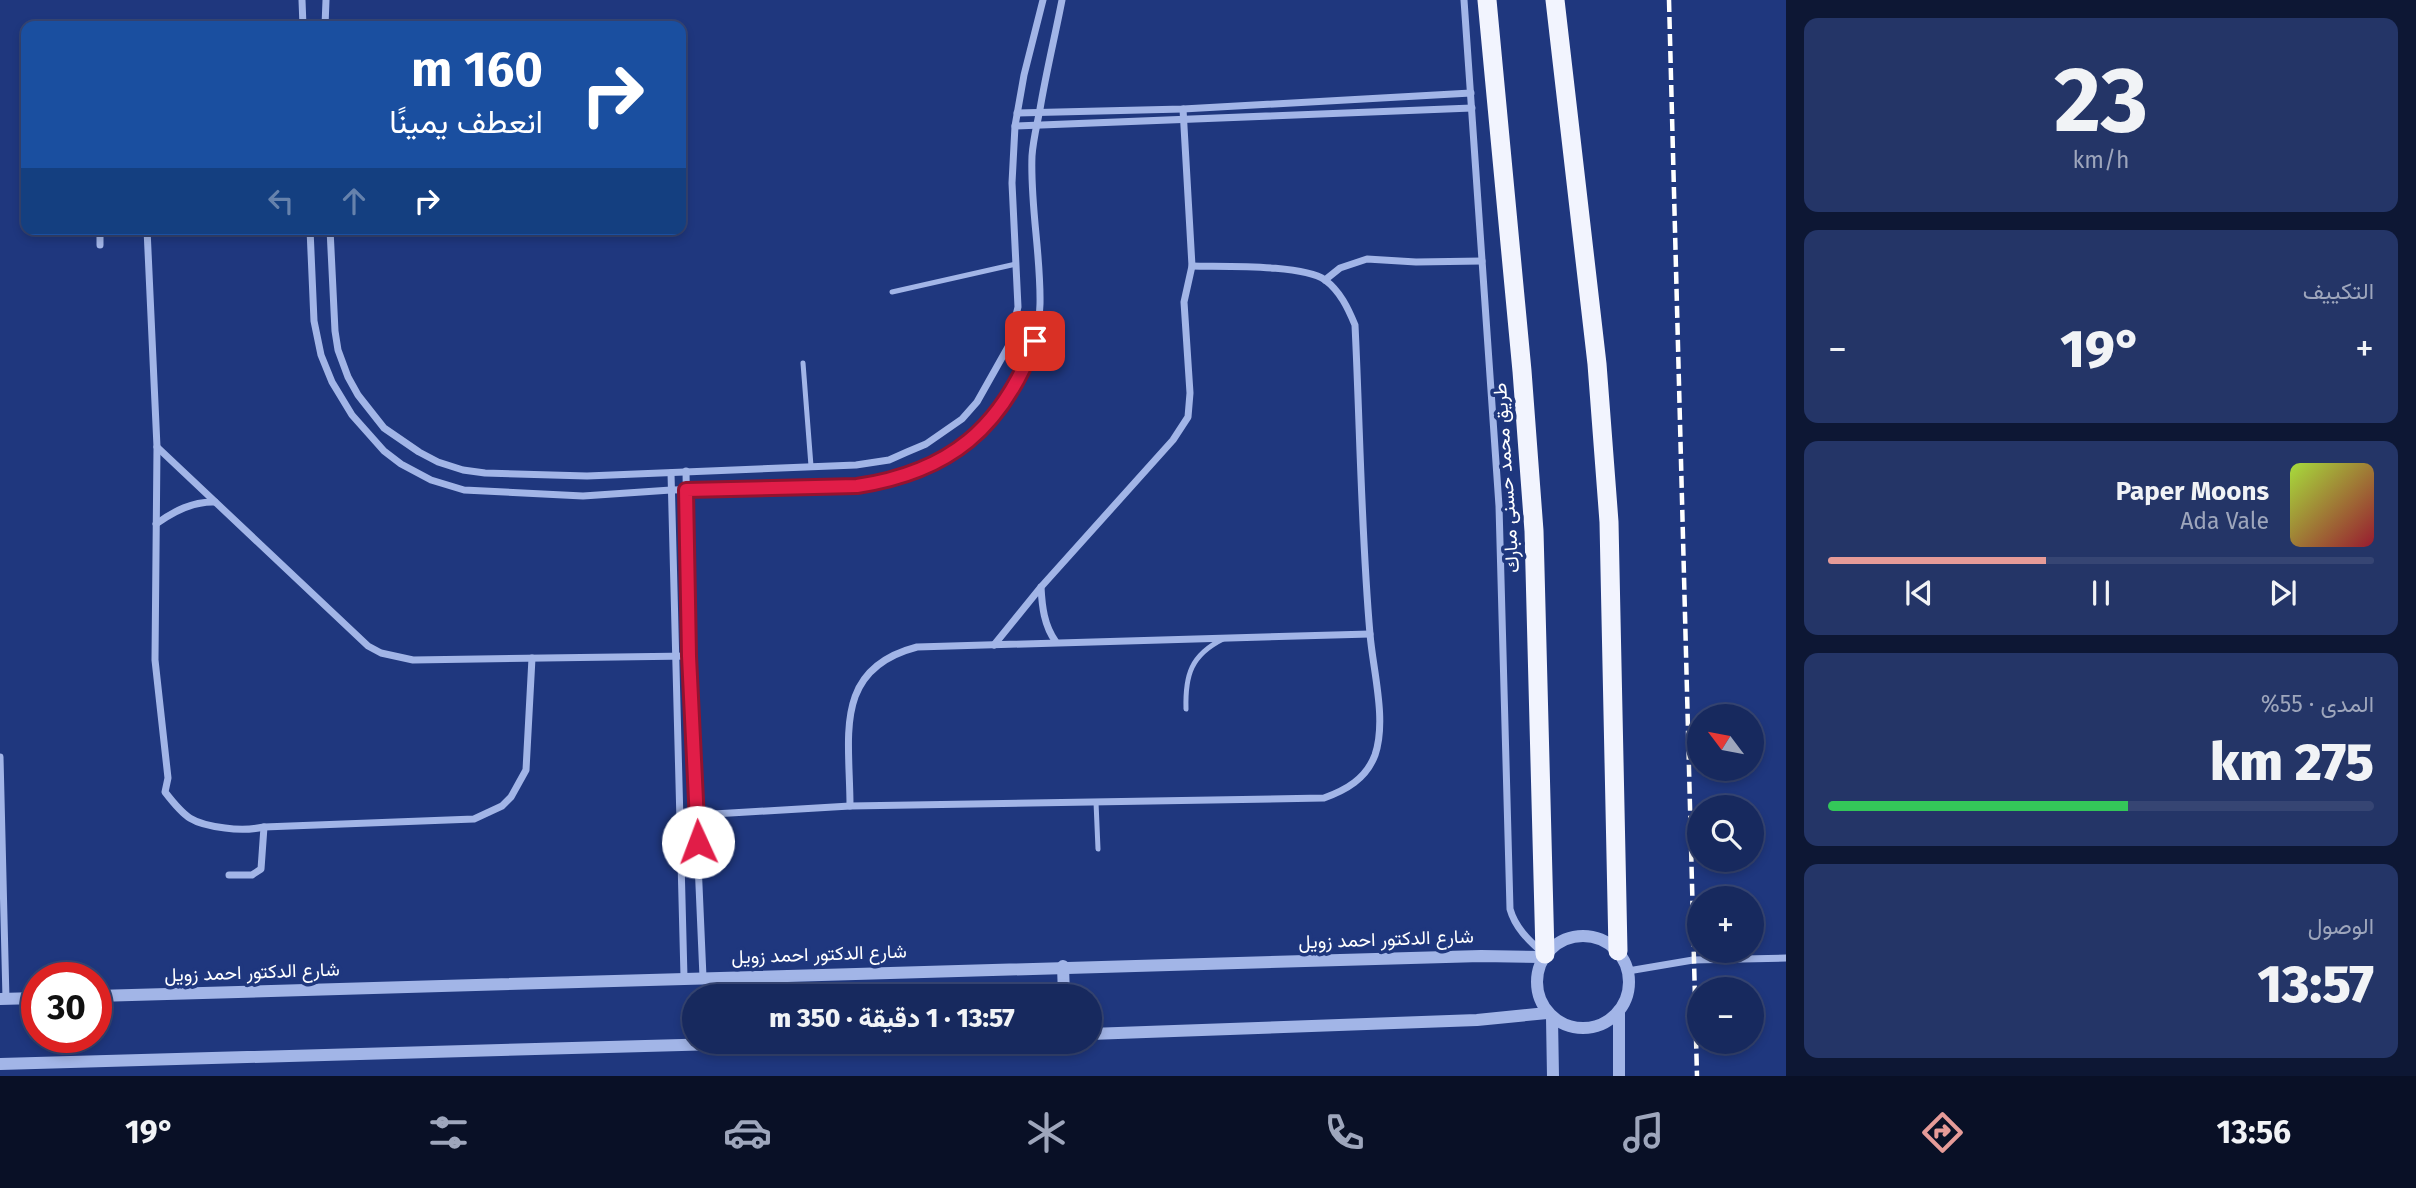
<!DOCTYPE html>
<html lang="ar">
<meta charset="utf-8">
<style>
body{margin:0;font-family:"Fira Sans",Vazirmatn,sans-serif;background:#243567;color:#f1f3f6;direction:rtl;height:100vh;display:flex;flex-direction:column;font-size:26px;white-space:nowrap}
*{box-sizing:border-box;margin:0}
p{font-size:23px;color:#9ea6bc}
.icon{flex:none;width:38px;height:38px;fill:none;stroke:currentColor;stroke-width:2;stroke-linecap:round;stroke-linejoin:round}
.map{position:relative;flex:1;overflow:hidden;direction:ltr}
.panel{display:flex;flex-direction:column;gap:18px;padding:18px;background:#0d1734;width:630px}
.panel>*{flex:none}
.hud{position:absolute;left:21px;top:21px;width:665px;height:214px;border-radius:14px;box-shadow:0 4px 10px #0003,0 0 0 2px #364573;direction:rtl;background:#1a4fa0;color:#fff;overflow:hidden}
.needle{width:46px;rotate:302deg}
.controls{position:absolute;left:1687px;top:704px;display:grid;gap:14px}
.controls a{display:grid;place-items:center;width:77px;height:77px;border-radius:50%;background:#17295e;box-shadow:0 4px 10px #0003,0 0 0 2px #364573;font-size:35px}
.speed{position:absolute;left:21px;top:962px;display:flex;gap:14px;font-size:35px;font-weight:700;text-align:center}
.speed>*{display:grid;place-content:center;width:91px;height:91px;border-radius:50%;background:#17295e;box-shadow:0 4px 10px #0003,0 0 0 2px #364573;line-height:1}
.speed .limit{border:10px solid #d22;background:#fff;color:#111}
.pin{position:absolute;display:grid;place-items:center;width:60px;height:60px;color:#fff;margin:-30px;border-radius:14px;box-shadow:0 4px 10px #0006}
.me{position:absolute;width:77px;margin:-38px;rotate:358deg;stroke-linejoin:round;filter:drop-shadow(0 0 5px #0008)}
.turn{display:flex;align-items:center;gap:24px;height:147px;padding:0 28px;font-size:32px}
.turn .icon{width:91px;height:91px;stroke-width:2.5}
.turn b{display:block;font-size:49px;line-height:60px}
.lanes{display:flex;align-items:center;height:66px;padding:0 28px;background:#0003;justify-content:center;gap:35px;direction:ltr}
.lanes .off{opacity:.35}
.big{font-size:52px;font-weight:800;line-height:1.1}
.panel .widget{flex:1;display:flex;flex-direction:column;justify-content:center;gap:10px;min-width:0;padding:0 24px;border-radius:14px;background:#243567}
.panel .dial{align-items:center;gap:0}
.dial b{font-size:91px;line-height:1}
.song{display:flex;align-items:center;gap:21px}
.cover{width:84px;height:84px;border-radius:10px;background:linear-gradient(135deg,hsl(80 70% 55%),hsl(350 70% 35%))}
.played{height:7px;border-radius:4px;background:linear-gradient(90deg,#e69b98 40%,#364573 40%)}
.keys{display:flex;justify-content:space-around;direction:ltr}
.heat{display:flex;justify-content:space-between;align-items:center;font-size:38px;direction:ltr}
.charge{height:10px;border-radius:5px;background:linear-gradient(90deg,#34c759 55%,#364573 0)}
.trip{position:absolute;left:682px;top:984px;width:420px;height:70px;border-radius:35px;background:#17295e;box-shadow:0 4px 10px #0003,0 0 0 2px #364573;font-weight:800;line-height:70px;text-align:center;direction:rtl}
.tab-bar{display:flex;height:112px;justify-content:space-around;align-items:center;background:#091026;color:#9ea6bc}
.tab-bar .icon{width:49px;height:49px}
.tab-bar .on{color:#e69b98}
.tab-bar b{font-size:32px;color:#f1f3f6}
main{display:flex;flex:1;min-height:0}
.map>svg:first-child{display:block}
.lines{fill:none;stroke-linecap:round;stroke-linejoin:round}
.service{stroke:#a2b5e7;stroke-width:5}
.minor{stroke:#a2b5e7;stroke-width:7}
.tertiary{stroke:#a2b5e7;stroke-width:12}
.trunk{stroke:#f2f4fe;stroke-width:19}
.rail{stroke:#fff;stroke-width:4.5;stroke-dasharray:12 5;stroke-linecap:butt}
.route-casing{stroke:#92132f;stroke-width:18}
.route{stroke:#e11d48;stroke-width:12}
.labels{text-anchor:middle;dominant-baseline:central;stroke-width:7;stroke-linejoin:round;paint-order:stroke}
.street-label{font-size:19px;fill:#fff;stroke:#1f377e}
</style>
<main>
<section class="panel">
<div class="widget dial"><b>23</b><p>km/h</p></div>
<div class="widget"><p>التكييف</p>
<div class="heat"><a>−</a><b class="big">19°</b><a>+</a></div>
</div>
<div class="widget">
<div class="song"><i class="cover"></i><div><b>Paper Moons</b><p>Ada Vale</p></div></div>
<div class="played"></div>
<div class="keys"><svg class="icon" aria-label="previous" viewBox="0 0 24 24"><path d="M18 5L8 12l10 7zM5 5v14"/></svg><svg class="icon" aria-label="pause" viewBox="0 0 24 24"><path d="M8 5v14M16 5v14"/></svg><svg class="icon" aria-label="next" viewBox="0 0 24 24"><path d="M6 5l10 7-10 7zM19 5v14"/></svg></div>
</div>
<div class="widget"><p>المدى · 55%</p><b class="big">275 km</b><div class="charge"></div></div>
<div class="widget"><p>الوصول</p><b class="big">13:57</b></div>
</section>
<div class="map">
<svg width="1786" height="1076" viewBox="0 0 1786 1076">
<rect width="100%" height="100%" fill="#1f377e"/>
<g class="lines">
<g class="service">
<polyline points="892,292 1016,264"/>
<polyline points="803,363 811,466"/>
<path d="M1186,709C1185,675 1191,655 1223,639"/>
<polyline points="1096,802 1098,849"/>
</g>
<g class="minor">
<polyline points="302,0 303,26"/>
<path d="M1464,0L1499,506L1510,909C1515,927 1528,940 1542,952"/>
<polyline points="325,26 326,0"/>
<polyline points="1017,113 1183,109 1471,93"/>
<polyline points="1015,126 1472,108"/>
<polyline points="100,229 100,245"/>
<path d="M147,229L157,447L155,660L168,778L165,792C185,818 192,824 225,828C239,830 250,830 264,827L474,819L502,806L511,797L526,770L532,658"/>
<path d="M310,229L314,321L321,355L332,382L352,415L384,451L401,464L431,480L464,490L583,496L671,490L857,486C877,483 896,481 914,473C981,445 1038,379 1040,304C1041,255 1030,205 1032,156C1033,140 1037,125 1040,109C1046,73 1055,36 1062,0"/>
<polyline points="330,229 335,331 338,350 348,377 358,395 384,428 419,452 438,462 463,470 485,473 587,476 856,465 889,460 907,452 926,444 962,419 977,402 1008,347 1018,307 1012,183 1015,126 1024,75 1043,0"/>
<polyline points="1325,280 1340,268 1367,259 1416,262 1482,261"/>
<polyline points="157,447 368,646 381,653 413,660 689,656"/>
<polyline points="686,471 689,656 703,977"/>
<polyline points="671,473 684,977"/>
<path d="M156,524C174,511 193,501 215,502"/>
<path d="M1041,587C1042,606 1044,626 1056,642"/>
<polyline points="994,645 1041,587 1173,440 1188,417 1190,393 1184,302 1192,266 1183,109"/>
<polyline points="0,757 6,999"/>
<path d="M850,806C850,737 832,669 917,647L1370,634"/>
<path d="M697,815L850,806L1324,798C1346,790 1366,779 1375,755C1387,720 1373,671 1370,634C1361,531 1360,427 1355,325C1348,308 1340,291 1325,280C1302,264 1222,267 1192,266"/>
<polyline points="229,875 252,875 261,869 264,827"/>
<polyline points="1628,971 1693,960 1786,958"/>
</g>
<g class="tertiary">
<circle cx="1583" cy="982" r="46"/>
<polyline points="1063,966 1064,996"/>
<polyline points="96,996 1481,956 1543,957"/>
<polyline points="0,999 37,998"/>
<polyline points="1619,1011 1619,1076"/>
<polyline points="1552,1018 1553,1076"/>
<polyline points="1090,1034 1477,1020 1547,1013"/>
<polyline points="0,1064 823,1041"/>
</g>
<g class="trunk">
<polyline points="1487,0 1522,371 1534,531 1545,954"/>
<polyline points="1555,0 1597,364 1609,522 1618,951"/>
</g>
<polyline class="rail" points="1669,0 1697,1076"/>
</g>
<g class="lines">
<g class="route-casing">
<path id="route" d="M698,842L689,656L686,490L857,486C950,472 1002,428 1035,341"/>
</g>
<use href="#route" class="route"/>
</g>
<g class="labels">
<g class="street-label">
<text transform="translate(1506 478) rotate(-94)">طريق محمد حسنى مبارك</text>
<text transform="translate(1386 939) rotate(-2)">شارع الدكتور احمد زويل</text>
<text transform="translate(819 954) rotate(-2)">شارع الدكتور احمد زويل</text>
<text transform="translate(252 972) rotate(-2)">شارع الدكتور احمد زويل</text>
</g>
</g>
</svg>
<div class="controls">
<a><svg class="needle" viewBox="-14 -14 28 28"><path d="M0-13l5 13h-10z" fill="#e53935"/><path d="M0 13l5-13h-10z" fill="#9ea6bc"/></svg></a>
<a><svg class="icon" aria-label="search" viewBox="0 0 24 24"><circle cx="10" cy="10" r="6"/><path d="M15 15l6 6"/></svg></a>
<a>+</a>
<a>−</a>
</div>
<div class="speed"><div class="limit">30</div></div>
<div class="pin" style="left:1035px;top:341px;background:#d93025"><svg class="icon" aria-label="arrive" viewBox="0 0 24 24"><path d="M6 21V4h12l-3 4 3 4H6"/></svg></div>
<svg class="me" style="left:698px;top:842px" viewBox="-20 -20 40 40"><circle r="19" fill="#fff"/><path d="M0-13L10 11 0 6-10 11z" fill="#e11d48"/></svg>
<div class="trip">13:57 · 1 دقيقة · 350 m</div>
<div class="hud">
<div class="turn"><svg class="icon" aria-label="right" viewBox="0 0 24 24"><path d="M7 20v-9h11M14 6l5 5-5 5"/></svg><div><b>160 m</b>انعطف يمينًا</div></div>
<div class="lanes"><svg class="icon off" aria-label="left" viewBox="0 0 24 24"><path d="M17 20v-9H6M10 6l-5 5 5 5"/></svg><svg class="icon off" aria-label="ahead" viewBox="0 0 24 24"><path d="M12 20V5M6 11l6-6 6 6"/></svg><svg class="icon" aria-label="right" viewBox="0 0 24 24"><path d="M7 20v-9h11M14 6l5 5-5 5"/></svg></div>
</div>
</div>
</main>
<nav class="tab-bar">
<b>13:56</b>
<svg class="icon on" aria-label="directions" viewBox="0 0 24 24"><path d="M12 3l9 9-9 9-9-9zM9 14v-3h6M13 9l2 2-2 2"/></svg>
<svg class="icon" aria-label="music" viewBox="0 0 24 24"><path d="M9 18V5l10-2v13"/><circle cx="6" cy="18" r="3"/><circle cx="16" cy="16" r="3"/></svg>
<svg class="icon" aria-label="phone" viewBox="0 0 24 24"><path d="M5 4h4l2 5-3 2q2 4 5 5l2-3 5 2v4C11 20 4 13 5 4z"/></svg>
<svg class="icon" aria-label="climate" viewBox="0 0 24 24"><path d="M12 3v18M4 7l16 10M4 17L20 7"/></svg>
<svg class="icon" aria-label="car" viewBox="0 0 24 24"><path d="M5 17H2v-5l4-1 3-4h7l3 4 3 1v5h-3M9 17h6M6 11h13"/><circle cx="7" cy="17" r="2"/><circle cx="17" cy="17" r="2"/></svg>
<svg class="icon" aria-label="filters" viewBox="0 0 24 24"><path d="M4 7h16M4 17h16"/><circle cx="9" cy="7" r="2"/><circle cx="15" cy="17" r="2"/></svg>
<b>19°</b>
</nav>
